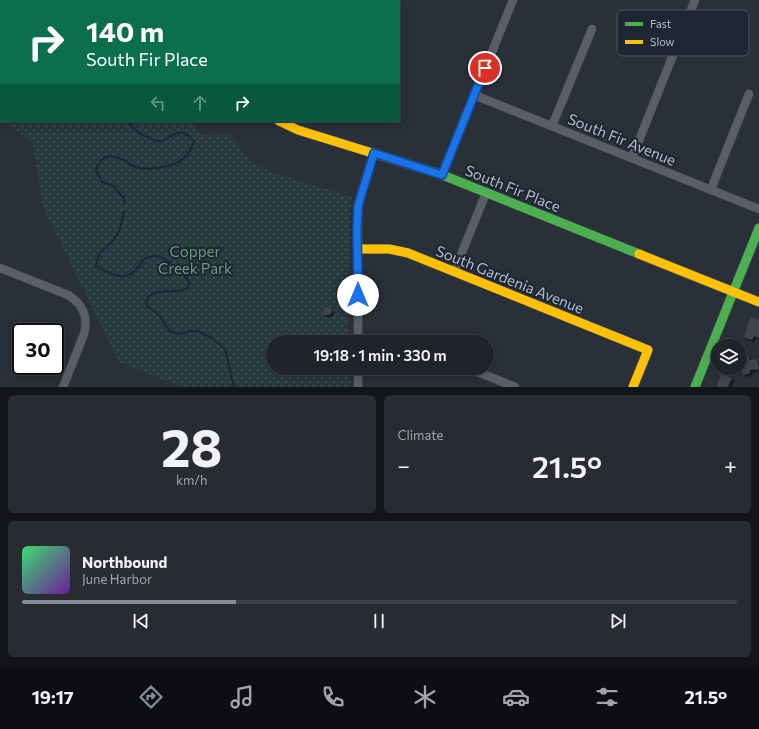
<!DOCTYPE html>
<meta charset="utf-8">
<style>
body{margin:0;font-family:Commissioner,sans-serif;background:#282c32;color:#f1f3f6;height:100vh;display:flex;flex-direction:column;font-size:15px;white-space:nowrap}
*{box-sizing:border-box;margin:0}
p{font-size:13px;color:#a2a4a8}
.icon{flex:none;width:22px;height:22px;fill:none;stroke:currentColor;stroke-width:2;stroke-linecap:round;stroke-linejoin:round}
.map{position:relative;height:387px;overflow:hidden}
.sheet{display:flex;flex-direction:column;gap:8px;padding:8px;background:#121417;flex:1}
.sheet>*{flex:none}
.guide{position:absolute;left:0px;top:0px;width:400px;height:122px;box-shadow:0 2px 10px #0003,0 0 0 1px #3d4147;background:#0b6e4f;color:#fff;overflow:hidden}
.fabs{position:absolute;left:711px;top:339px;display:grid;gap:8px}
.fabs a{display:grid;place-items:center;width:36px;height:36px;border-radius:50%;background:#20242a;box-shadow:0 2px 10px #0003,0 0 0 1px #3d4147;font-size:20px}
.speed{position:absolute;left:12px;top:323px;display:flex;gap:8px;font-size:20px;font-weight:700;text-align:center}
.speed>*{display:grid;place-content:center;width:52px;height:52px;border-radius:50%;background:#20242a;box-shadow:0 2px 10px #0003,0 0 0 1px #3d4147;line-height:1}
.speed .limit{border:2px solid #111;border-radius:6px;background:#fff;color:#111}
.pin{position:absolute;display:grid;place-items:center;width:34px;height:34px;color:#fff;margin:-17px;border:2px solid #fff;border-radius:50%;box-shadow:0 1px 4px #0007}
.me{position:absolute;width:44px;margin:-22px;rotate:0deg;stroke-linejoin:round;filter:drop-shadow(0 0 3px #0008)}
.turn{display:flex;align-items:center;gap:14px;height:84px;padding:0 20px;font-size:18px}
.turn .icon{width:52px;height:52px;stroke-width:2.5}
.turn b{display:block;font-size:28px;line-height:34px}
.lanes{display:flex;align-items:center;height:38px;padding:0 20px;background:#0003;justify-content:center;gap:20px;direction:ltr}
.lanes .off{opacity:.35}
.big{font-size:30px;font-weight:600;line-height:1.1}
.sheet .card{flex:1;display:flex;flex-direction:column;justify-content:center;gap:6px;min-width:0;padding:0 14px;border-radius:6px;background:#282c32}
.sheet .dial{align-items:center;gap:0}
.dial b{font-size:52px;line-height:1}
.song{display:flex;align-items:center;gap:12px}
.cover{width:48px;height:48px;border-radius:6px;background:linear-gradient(135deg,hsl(140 70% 55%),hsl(280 70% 35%))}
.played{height:4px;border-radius:2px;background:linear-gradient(90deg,#848b96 30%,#3d4147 30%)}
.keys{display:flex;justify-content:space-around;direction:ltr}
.heat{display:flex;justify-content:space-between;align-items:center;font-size:22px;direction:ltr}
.sheet .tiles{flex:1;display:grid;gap:8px;grid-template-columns:1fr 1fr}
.card:last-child{grid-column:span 2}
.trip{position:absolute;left:266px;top:335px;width:228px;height:40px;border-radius:20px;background:#20242a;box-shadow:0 2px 10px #0003,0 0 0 1px #3d4147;font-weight:600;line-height:40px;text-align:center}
.dock{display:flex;height:64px;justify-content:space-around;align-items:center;background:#0d0e11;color:#a2a4a8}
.dock .icon{width:28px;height:28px}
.dock .on{color:#848b96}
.dock b{font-size:18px;color:#f1f3f6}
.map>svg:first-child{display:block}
.grass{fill:url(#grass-dots)}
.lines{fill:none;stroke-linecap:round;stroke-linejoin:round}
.stream{stroke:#19273c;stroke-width:2}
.building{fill:#3f444c;filter:url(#shadow)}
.street-casing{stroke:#484c55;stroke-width:9}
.fast-casing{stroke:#484c55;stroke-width:10}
.slow-casing{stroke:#484c55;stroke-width:10}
.street{stroke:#5a5e66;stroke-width:8}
.fast{stroke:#4caf50;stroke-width:9}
.slow{stroke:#ffc107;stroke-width:9}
.route-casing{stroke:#114b97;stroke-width:10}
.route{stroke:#1a73e8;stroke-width:7}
.labels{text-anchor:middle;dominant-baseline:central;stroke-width:4;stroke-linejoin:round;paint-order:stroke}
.street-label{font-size:15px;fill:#b4bcc9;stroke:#1d2633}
.park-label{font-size:15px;fill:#6b9a76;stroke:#1d2633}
.key{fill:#1d2633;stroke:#4a5360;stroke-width:1}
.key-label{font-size:11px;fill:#b4bcc9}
</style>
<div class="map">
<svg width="759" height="387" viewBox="0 0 759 387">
<defs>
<pattern id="grass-dots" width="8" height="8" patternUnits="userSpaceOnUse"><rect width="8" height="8" fill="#273a3e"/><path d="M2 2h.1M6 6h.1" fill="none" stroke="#445559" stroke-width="1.8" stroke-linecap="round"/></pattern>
<filter id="shadow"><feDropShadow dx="2" dy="2" stdDeviation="1" flood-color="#0009"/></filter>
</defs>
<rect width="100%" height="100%" fill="#2a3038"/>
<polygon class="grass" points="6,121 194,121 200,135 230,134 249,161 271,172 352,197 350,213 348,342 273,342 273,368 350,368 351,387 182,387 119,362 43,207 33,144"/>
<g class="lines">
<g class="stream">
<polyline points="64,1 64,0"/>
<path d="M124,205V198L112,185L102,182L96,171C101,153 111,154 127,162C130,164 134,167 138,168C147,170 173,167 180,161C187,156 192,149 194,141C182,127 175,133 162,142C149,139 135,133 128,121"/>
<path d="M124,211C122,218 122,226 118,233C112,246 96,250 96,266C105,272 121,280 131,274C133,273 136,269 138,267C142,263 142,259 148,257C152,256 158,256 161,257C169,261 187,276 190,284C190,285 186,288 186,289C176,294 151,287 147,300C146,302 147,304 147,306L160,316L165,325L171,332L180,334L190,331H198L210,337L225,349L234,387"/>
</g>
</g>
<g class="building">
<polygon points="326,307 331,308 332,312 329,315 324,315 323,310"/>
<polygon points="751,317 759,320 759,338 754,336 752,340 744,337 746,333 745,332"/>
<polygon points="749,356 749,360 757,359 759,369 750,370 750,373 743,375 741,362 744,361 744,357"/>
<polygon points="722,373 732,378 728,387 716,387"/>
</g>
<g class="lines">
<g class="street-casing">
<g id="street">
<polyline points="278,1 279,0"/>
<polyline points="474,95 759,209"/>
<polyline points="552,126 592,29"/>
<polyline points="632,158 695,0"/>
<polyline points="442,175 513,0"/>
<polyline points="711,189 749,94"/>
<path d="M0,268L68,295C84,305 88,317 84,334L63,387"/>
<polyline points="454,272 486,193"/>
<polyline points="358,341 388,340 403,342"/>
<polyline points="358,342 358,215 360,198 374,153"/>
<polyline points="358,368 358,387"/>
<polyline points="468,368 515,387"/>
</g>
</g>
<g class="fast-casing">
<g id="fast">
<polyline points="440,174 639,254"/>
<polyline points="695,387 759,228"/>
</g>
</g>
<g class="slow-casing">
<g id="slow">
<polyline points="279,121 298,130 440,174"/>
<polyline points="358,249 389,249 408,253 648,350 633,387"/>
<polyline points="639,254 759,302"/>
</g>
</g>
<use href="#street" class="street"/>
<use href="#fast" class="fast"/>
<use href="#slow" class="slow"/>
</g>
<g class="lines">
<g class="route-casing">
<polyline id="route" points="358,295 357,229 358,206 374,153 442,175 485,68"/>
</g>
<use href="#route" class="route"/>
</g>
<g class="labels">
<g class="street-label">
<text transform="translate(622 139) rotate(22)">South Fir Avenue</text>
<text transform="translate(513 188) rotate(22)">South Fir Place</text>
<text transform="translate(510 279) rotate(22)">South Gardenia Avenue</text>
</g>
<g class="park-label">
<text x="195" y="251">Copper<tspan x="195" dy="17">Creek Park</tspan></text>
</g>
</g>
<rect x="617" y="10" width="132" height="46" rx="6" class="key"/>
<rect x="625" y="22" width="18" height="4" fill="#4caf50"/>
<rect x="625" y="40" width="18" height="4" fill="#ffc107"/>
<g class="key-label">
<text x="650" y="28">Fast</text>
<text x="650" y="46">Slow</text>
</g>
</svg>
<div class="fabs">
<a><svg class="icon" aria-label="layers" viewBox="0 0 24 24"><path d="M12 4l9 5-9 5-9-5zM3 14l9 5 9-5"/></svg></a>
</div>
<div class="speed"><div class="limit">30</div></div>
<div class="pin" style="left:485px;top:68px;background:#d93025"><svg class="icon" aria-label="arrive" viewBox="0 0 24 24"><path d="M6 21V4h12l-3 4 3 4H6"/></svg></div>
<svg class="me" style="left:358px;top:295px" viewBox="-20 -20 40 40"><circle r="19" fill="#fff"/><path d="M0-13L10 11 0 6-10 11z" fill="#1a73e8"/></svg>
<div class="trip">19:18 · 1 min · 330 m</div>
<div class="guide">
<div class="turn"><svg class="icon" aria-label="right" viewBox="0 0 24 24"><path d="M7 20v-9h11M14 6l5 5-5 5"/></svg><div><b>140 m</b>South Fir Place</div></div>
<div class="lanes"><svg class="icon off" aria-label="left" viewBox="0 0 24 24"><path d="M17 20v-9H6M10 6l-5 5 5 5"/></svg><svg class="icon off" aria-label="ahead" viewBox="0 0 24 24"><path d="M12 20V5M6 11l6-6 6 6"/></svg><svg class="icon" aria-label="right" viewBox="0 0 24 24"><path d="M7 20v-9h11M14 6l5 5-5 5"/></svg></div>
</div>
</div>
<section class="sheet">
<div class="tiles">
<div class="card dial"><b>28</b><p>km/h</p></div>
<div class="card"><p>Climate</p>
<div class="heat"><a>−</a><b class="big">21.5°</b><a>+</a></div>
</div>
<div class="card">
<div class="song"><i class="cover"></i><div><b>Northbound</b><p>June Harbor</p></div></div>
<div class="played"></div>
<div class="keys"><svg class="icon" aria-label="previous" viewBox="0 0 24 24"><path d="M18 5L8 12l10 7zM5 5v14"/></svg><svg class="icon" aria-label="pause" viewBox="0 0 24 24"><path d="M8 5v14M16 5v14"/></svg><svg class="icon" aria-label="next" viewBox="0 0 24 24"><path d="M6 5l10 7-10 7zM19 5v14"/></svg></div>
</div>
</div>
</section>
<nav class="dock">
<b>19:17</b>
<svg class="icon on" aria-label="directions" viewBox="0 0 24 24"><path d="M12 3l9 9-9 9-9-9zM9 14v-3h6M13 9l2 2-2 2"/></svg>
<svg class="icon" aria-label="music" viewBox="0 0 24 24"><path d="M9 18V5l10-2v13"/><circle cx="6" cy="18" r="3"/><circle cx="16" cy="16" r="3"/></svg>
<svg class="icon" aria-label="phone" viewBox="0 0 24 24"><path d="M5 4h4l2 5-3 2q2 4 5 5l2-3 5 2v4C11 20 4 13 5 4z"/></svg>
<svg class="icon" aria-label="climate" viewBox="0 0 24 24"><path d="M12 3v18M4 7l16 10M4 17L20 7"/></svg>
<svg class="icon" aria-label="car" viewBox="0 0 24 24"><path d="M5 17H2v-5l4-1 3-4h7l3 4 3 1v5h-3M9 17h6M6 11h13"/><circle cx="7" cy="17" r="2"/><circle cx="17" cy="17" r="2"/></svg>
<svg class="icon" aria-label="filters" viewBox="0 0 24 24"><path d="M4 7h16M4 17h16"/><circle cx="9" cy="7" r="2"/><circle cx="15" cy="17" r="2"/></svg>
<b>21.5°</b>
</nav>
